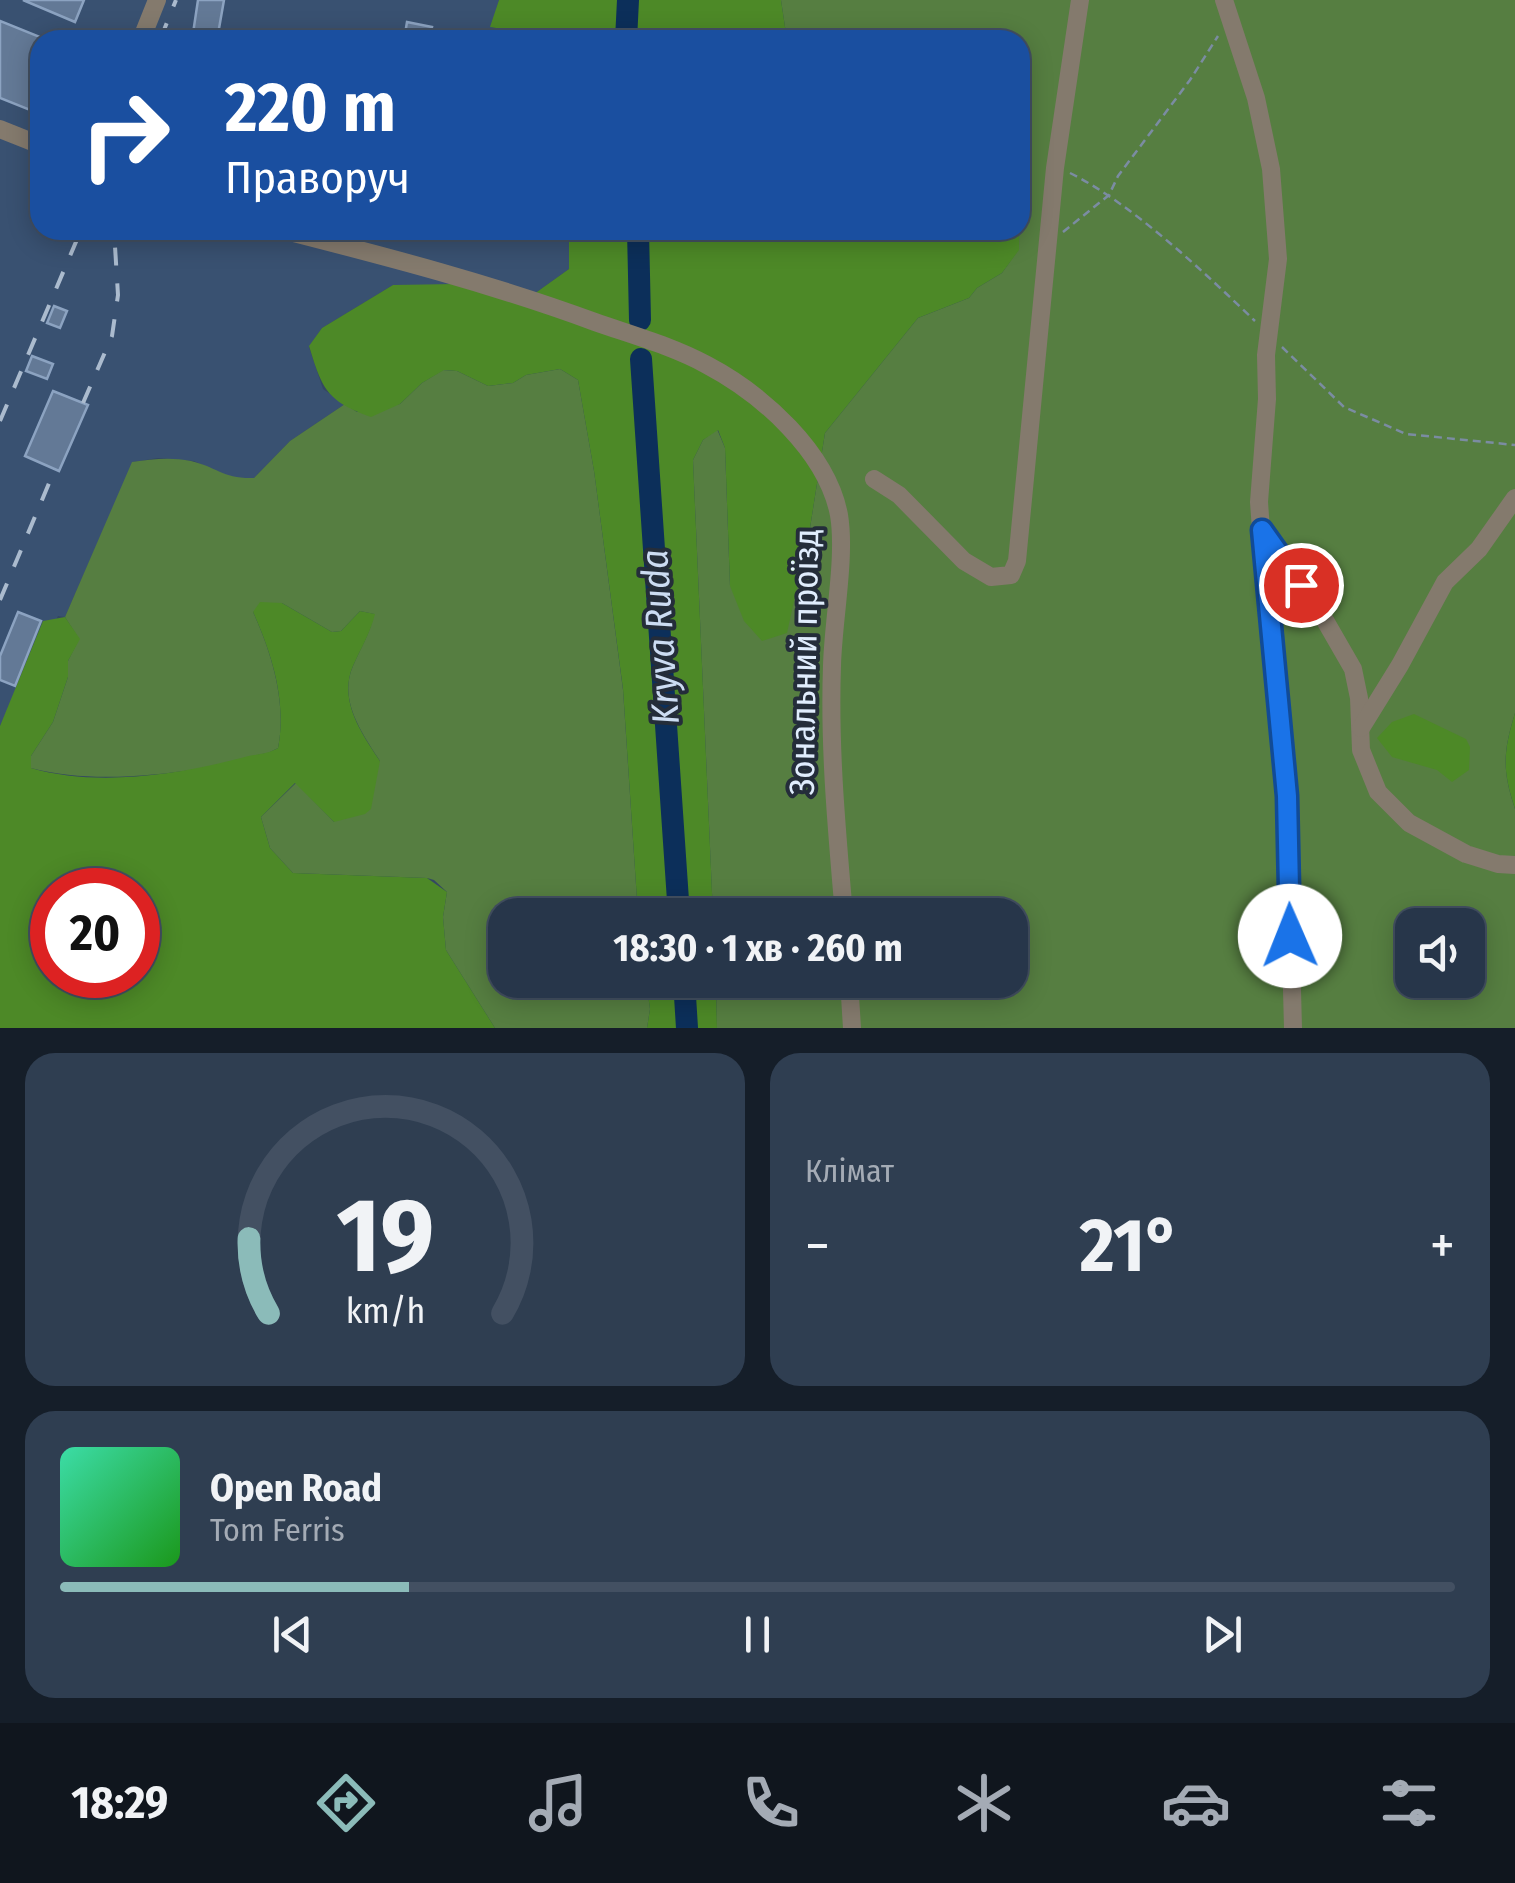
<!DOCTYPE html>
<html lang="uk">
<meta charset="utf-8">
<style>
body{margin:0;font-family:"Fira Sans Condensed",sans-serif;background:#2f3e51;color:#f1f3f6;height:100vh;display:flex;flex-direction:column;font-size:38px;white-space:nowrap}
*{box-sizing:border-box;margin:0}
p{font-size:32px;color:#a4abb5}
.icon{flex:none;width:55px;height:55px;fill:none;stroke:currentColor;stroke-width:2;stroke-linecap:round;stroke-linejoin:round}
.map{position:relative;height:1028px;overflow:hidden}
.panel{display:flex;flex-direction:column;gap:25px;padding:25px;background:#151e29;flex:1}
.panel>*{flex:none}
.hud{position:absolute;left:30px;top:30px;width:1000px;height:210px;border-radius:30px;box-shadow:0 5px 25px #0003,0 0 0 2px #435062;background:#1a4fa0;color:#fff;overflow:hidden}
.tools{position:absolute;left:1395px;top:908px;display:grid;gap:20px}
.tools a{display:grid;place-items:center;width:90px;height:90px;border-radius:20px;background:#27364a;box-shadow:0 5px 25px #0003,0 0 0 2px #435062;font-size:50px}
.speed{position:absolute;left:30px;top:868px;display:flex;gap:20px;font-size:50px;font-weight:700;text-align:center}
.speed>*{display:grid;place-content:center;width:130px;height:130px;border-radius:50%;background:#27364a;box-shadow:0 5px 25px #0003,0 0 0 2px #435062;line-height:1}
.speed .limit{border:15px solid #d22;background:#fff;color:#111}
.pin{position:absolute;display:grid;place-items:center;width:85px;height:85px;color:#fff;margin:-42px;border:5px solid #fff;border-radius:50%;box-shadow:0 2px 10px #0007}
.me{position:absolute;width:110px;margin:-55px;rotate:359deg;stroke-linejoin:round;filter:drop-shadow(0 0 8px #0008)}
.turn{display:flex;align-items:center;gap:35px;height:210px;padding:0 30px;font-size:45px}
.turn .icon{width:130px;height:130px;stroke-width:2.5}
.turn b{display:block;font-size:70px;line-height:85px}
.big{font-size:75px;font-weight:700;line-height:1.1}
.panel .tile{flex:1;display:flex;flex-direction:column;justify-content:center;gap:15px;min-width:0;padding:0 35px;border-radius:30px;background:#2f3e51}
.panel .dial{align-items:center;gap:0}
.dial svg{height:260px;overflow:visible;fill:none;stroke:#435062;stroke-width:7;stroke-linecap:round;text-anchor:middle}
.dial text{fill:#f1f3f6;stroke:none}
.song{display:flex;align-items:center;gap:30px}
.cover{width:120px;height:120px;border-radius:15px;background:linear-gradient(135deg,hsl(160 70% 55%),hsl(120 70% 35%))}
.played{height:10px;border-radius:5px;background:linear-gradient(90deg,#8bbbb9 25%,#435062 25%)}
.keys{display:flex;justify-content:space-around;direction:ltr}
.heat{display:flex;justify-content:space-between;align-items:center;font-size:55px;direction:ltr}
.panel .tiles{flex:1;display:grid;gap:25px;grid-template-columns:1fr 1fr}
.tile:last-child{grid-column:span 2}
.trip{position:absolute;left:488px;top:898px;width:540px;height:100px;border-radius:30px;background:#27364a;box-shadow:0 5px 25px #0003,0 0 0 2px #435062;font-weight:700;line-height:100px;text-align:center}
.menu{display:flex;height:160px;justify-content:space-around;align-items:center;background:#10161e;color:#a4abb5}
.menu .icon{width:70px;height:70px}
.menu .selected{color:#8bbbb9}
.menu b{font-size:45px;color:#f1f3f6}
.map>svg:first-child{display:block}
.built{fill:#395171}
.green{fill:#567e41;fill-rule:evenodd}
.forest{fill:#4d8927;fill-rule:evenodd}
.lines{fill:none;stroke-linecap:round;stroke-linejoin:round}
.river{stroke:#0c2f5a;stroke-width:22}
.building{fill:#637996;stroke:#8ca3c1;stroke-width:2.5}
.path{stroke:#7b8ca2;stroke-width:2.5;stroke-dasharray:8 5;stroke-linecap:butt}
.minor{stroke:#847a6d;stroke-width:18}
.rail{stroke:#abbbce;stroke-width:4;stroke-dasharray:18 18;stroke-linecap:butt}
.route-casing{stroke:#114b97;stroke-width:25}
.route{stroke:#1a73e8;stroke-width:18}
.labels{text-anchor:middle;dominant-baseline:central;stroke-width:8;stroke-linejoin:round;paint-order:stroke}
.street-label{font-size:35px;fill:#e0edfd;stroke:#242d3a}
.water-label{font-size:38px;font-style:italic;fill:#ccdcf2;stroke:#242d3a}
</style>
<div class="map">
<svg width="1515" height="1028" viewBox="0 0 1515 1028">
<rect width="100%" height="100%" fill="#344862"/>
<polygon class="built" points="0,0 499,0 491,27 568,40 40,40 40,230 569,230 569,269 520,304 393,285 322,328 309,347 323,389 345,404 290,441 254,478 232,479 194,461 158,458 133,462 65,617 58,616 0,726"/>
<g class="green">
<path d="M781,0H1515V713C1503,752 1502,770 1515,809V1028H717L716,980H1010V915H713L693,460L703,440L717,429L725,448L730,586L810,528L825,433L918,318L969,298L977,288L1002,273L1019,249L1020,40H787ZM1412,925H1468V980H1412Z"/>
<path d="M560,369L578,380L594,471L623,690L638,915H505V980H646L650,1009L647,1028H495L446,950L443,917L447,892L434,880L427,878L293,873L270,848L261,817L296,783L334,822L380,761C362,733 338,700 353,666C361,647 370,634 374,614L360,611L341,631L332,632L282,603L253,612C272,654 287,703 278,748L268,753C244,757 221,766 198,769C145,777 83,782 31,768V756L53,722L68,677V661L79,639L65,617L132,462C152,459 171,457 191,461C217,467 223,479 254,478L290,441L345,404L357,412L400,404L422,383L443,370L457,371L488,386L513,383L526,375Z"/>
</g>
<g class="forest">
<polygon points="499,0 781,0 787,40 568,40 490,27"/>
<path d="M569,230L1019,232V250L1002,273L977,288L969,298L918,318L825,433L810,528L787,633L762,641L744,621L730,586L725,448L718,430L703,440L693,460L713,915H638L623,689L594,471L578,380L560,369L526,375L513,383L488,386L457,371L444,370L422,383L400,404L371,417C326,401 322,388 309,346L322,328L393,285L455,284L520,304L569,269Z"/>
<path d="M260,602L282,603L332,632L341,631L360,611L375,614C370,634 361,648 353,666C338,700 362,734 380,761L371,809L365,814L334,822L295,783L261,817L270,848L293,873L427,878L447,892L443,917L446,950L495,1028H0V726L43,621L65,617L80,639L68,661V677L53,722L31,756V768C96,787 176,775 241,758C254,754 266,755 278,748C287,702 272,654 253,612ZM52,890H138V975H52Z"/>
<path d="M1515,713V809C1502,770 1503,752 1515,713Z"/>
<polygon points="1414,714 1466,739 1470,747 1469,770 1452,782 1437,770 1392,757 1377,738 1392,722"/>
<polygon points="646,980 716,980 717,1028 647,1028 650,1009"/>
</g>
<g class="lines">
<g class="river">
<polyline points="626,40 628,0"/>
<polyline points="638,230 640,320"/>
<polyline points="641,359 679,915"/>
<polyline points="684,980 687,1028"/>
</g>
</g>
<g class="building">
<polygon points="23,0 84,0 75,22"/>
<polygon points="198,0 224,0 217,40 192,40"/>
<polygon points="0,21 40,37 40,114 0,98"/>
<polygon points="407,22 432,27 429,40 404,40"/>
<polygon points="54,306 67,311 60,328 47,323"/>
<polygon points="32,356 53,364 47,379 26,371"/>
<polygon points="53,391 88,405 59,471 25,456"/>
<polygon points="18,612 41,621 15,686 0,680 0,656"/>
</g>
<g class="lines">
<g class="path">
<path d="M1070,173C1131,203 1205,273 1255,321"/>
<polyline points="1063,232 1109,195 1118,176 1190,80 1218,36"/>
<polyline points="1282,347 1344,407 1406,434 1515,445"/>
</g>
<g class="minor">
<polyline points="1224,0 1256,98 1271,169 1278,259 1266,355 1267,399 1259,502 1261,530 1315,603 1353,669 1359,698 1361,750 1378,792 1409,823 1466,854 1498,864 1515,865"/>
<polyline points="141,40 157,0"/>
<polyline points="0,129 40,145"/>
<path d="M282,230C388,257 492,284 595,322C632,335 672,346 707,365C762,394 827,452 839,515C846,557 833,621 832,666C829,749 837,832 844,915"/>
<polyline points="874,479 899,495 964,561 991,577 1011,575 1017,561 1055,168 1080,0"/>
<polyline points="1262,536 1287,796 1293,1028"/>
<polyline points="1361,728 1400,665 1445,582 1479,549 1515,498"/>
<polyline points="849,980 852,1028"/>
</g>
<g class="rail">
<polyline points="160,40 176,0"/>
<polyline points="83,403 112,336 118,295 114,230"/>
<polyline points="0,421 81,230"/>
<polyline points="0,600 55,469"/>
</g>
</g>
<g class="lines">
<g class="route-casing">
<polyline id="route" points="1290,936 1287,796 1262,530 1301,585"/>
</g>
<use href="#route" class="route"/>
</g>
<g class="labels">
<g class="street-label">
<text transform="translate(804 662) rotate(-89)">Зональний проїзд</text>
</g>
<g class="water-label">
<text transform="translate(660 637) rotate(-94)">Kryva Ruda</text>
</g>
</g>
</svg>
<div class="tools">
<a><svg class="icon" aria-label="sound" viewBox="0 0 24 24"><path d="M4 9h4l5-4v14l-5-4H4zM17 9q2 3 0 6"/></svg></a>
</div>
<div class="speed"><div class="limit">20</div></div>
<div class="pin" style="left:1301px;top:585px;background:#d93025"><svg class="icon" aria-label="arrive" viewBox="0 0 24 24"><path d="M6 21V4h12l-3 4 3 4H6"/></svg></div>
<svg class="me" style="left:1290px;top:936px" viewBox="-20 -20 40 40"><circle r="19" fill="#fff"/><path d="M0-13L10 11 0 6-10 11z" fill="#1a73e8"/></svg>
<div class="trip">18:30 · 1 хв · 260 m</div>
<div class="hud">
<div class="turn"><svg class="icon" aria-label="right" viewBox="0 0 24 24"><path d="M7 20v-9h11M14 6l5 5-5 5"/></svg><div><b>220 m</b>Праворуч</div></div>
</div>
</div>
<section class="panel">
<div class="tiles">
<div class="tile dial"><svg viewBox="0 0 100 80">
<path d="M14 69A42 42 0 1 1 86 69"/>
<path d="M14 69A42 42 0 0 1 8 46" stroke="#8bbbb9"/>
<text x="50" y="56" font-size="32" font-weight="700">19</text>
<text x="50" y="72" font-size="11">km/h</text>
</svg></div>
<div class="tile"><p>Клімат</p>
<div class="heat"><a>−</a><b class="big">21°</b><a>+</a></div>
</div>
<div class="tile">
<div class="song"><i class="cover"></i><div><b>Open Road</b><p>Tom Ferris</p></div></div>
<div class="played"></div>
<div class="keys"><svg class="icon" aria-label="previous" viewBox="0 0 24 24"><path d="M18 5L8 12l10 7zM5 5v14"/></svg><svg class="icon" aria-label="pause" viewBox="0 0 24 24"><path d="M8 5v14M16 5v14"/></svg><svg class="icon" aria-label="next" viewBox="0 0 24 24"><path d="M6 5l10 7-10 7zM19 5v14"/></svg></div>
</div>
</div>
</section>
<nav class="menu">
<b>18:29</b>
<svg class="icon selected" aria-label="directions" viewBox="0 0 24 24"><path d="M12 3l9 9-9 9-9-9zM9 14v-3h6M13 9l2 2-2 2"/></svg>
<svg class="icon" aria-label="music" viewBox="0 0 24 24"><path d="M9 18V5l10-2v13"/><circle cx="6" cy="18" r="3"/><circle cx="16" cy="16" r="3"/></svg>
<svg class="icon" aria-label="phone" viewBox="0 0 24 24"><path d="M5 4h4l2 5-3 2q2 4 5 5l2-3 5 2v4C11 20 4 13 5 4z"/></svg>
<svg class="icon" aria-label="climate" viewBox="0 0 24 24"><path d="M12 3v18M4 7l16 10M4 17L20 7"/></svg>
<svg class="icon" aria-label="car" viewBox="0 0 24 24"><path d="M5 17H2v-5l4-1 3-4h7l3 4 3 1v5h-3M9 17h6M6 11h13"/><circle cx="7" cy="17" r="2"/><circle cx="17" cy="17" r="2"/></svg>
<svg class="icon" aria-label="filters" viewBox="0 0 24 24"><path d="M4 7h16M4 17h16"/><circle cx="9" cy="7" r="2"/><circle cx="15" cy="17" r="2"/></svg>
</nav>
